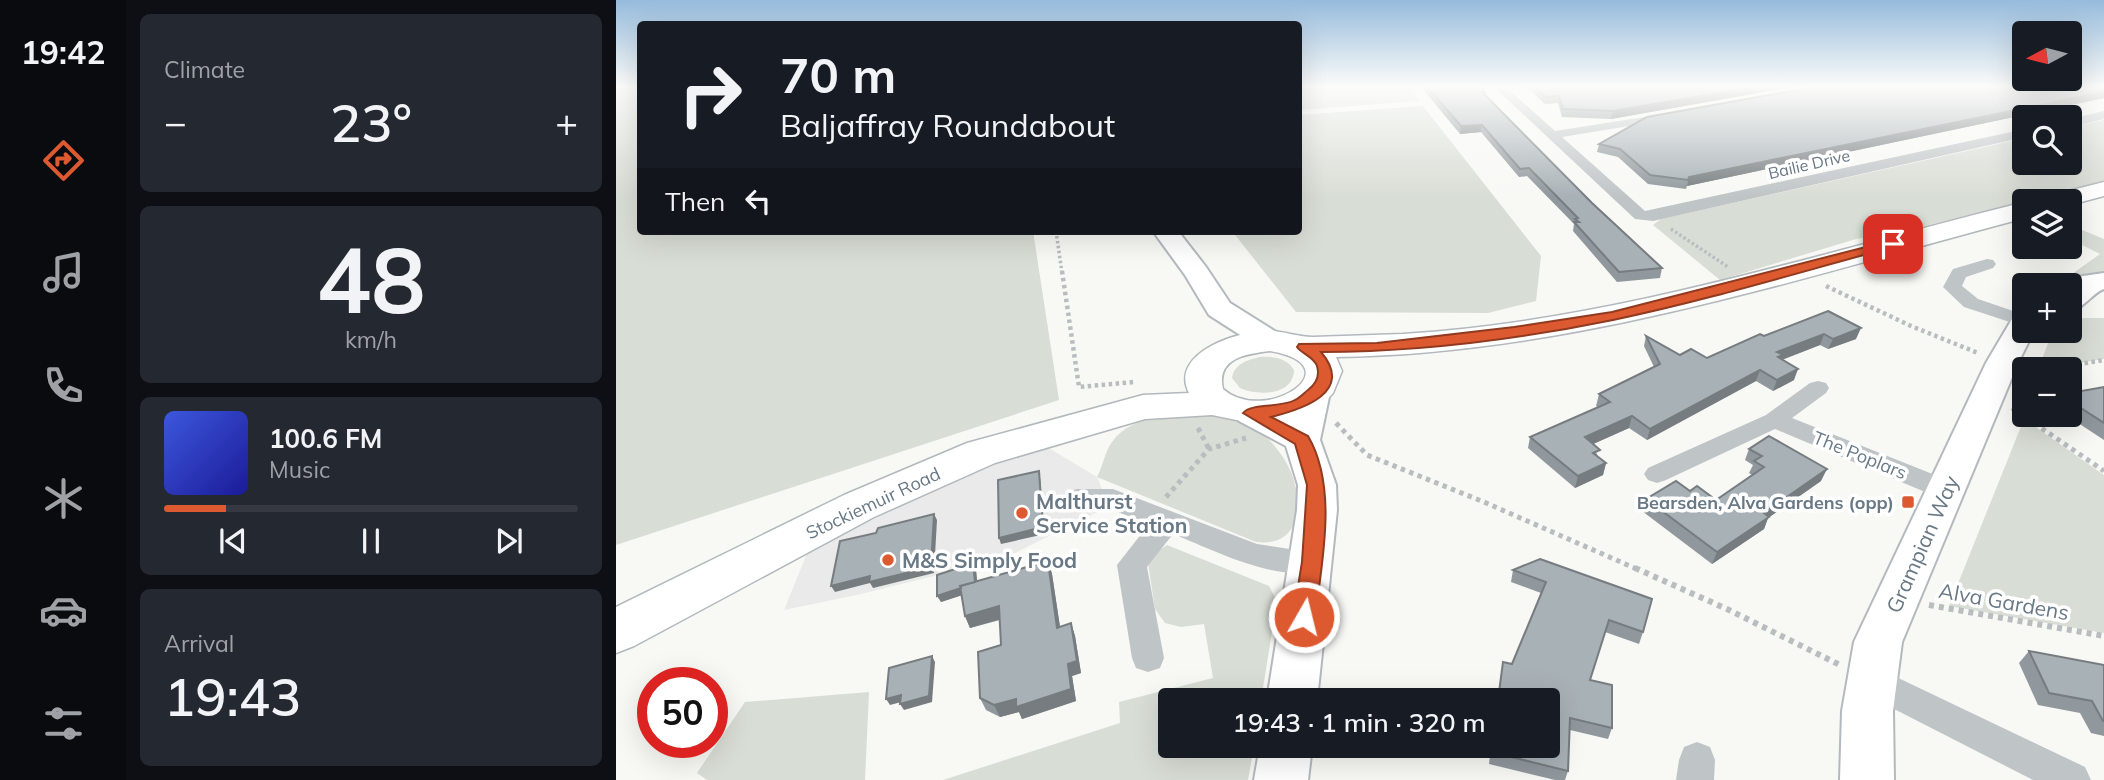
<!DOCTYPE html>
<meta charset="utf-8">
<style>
body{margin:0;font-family:Mulish,sans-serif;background:#242831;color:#f1f3f6;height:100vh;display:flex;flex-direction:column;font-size:26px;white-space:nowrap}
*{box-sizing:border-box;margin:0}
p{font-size:23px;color:#9ea1a6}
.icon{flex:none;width:38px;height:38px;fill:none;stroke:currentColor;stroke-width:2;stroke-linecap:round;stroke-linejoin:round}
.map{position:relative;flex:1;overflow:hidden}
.panel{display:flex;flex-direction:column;gap:14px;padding:14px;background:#0d0f14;width:490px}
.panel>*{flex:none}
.banner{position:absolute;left:21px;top:21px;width:665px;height:214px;border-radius:7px;box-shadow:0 7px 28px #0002;background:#171b24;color:#f1f3f6;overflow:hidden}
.needle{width:46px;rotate:263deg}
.tools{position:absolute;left:1396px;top:21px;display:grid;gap:14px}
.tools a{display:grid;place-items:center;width:70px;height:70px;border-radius:7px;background:#171b24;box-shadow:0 7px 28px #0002;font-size:35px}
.speed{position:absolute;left:21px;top:667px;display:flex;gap:14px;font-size:35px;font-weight:700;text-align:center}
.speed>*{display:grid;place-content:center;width:91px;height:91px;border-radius:50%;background:#171b24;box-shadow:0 7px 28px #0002;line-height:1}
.speed .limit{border:10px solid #d22;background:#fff;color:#111}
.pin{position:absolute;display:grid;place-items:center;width:60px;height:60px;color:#fff;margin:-30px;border-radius:14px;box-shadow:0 4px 10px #0006}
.me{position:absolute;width:77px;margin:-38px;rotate:8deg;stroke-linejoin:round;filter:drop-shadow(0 0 5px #0008)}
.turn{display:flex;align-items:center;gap:24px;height:147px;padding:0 28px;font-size:32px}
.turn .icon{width:91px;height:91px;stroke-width:2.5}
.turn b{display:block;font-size:49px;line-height:60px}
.then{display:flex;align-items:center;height:66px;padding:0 28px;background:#0003;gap:14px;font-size:26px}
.big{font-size:52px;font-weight:600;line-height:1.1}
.panel .card{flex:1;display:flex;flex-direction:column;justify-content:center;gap:10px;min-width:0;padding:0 24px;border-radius:10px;background:#242831}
.panel .dial{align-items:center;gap:0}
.dial b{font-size:91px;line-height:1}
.song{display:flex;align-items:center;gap:21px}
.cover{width:84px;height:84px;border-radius:10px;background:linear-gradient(135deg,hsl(230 70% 55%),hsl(240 70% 35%))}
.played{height:7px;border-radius:4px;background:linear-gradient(90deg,#dd5930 15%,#363941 15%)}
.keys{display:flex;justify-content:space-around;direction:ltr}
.heat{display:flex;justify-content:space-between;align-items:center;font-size:38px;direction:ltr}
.trip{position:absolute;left:542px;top:688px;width:402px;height:70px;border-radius:7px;background:#171b24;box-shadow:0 7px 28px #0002;font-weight:600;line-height:70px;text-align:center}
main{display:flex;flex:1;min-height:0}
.menu{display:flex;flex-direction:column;width:126px;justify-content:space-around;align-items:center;background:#090b0e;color:#9ea1a6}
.menu .icon{width:49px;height:49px}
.menu .current{color:#dd5930}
.menu b{font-size:32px;color:#f1f3f6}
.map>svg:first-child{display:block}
.built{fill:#e9eae9}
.green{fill:#d8ddd5}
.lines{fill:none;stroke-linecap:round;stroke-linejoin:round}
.secondary-casing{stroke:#b4b9be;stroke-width:4}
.primary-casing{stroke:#b3b8bc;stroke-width:3}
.path-far3{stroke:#babdbf;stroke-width:3.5;stroke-dasharray:2.5 2.5;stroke-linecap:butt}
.path-far2{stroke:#babdbf;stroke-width:4.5;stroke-dasharray:3.5 3.5;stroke-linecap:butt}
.path-far1{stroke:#babdbf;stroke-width:5;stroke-dasharray:4.5 4.5;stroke-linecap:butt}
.path{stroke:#babdbf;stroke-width:6;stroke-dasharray:5 5;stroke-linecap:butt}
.street{fill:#bfc4c7;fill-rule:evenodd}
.secondary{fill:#fff;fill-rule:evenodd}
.primary{fill:#fff;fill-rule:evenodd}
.wall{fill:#90989d}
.shaded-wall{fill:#767c7f}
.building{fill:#a8b1b6;stroke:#767c7f;stroke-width:2}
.route{fill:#dd5930;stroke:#903a1f;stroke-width:2}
.poi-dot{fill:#dd5930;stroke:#fff;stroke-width:2.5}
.labels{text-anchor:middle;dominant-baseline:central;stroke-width:7;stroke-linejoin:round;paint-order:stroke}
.far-street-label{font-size:16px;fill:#687885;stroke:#fff}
.street-label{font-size:18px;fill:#687885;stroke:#fff}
.poi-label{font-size:18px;font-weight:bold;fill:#687885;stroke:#fff;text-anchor:end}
.near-poi-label{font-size:21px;font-weight:bold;fill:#687885;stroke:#fff;text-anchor:start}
.near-street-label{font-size:21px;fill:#687885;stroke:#fff}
</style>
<main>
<nav class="menu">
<b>19:42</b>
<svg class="icon current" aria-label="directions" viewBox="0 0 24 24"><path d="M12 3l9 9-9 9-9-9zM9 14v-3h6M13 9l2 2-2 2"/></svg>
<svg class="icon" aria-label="music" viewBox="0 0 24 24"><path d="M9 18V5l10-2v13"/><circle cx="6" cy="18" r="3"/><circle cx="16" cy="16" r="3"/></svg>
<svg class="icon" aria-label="phone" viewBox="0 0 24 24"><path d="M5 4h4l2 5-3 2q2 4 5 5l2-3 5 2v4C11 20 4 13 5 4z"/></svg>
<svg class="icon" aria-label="climate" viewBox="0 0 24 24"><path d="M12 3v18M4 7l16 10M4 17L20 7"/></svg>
<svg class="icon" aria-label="car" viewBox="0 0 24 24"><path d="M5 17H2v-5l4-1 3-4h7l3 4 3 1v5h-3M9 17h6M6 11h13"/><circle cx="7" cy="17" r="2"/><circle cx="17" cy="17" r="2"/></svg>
<svg class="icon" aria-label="filters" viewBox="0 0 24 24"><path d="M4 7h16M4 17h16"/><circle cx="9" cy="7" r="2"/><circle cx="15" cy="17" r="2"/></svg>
</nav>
<section class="panel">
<div class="card"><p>Climate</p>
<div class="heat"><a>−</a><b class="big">23°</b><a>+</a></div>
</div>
<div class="card dial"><b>48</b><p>km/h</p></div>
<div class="card">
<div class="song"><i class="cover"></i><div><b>100.6 FM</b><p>Music</p></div></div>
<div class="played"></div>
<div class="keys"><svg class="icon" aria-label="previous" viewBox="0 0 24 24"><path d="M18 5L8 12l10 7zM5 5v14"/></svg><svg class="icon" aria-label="pause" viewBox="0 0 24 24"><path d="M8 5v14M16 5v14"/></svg><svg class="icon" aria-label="next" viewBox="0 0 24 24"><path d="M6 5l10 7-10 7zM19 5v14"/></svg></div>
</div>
<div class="card"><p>Arrival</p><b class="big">19:43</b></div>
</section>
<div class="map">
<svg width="1488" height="780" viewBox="0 0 1488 780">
<rect width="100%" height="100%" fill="#f8f8f5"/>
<polygon class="built" points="426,444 481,477 493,506 387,559 245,594 168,610 194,546 312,484"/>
<g class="green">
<polygon points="0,87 24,87 24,231 417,231 443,400 0,545"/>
<polygon points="683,87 793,87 803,101 683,110"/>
<polygon points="807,106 925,256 920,301 872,313 680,312 616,231 682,231 683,115"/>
<polygon points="1488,120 1488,181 1301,228 1240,239 1104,280 1037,225 1045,219 1409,138 1409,163 1454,163 1454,127"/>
<polygon points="1454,225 1488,239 1488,274 1456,274 1484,254 1454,239"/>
<polygon points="1468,318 1488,318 1488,359 1422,369 1437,331 1454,331 1454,321"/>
<path d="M644,357C657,356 671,358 678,370C677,396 642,396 624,388L616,378C618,364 631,360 644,357Z"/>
<path d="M598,413C615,417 635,422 648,434C655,442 666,454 671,464C688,495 689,548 640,542L481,477C487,466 489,451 496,442C517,412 566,414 598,413Z"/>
<polygon points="1408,419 1488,475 1488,633 1333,606"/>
<polygon points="551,545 653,586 661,601 645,700 555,700 555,746 638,746 632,780 327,780 504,723 503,702 597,678 588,624 565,627 549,623 539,609 532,563 538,554"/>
<polygon points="253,692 249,780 91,780 81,773 129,702"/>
</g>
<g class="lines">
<g class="secondary-casing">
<g id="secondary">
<polygon points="537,231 562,231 590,267 614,303 665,335 669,341 665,347 654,350 643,347 593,315 569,275"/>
<path d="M1488,273V289C1476,293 1469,308 1454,311V289L1460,277Z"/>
<polygon points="1409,311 1409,331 1418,331 1402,363 1286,642 1277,711 1278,780 1224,780 1226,711 1238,642 1370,363 1399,314"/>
<polygon points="696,387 708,390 713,397 704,440 720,485 721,510 701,700 651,700 681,510 682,485 670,446 623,421 618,413 623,405 635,402 647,405 674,419 679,397 684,390"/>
<polygon points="644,746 696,746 692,780 638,780"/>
</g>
</g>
<g class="primary-casing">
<g id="primary">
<polygon points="1488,182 1488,196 1454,205 1454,201 1428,201 1432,196"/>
<path d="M1409,202V218C1182,278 957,354 720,357L726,371L717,393L704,407L684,417L645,425L596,415L529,419L379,463L258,517L18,646L0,653V607L228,495L351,443L527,395L573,393C552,352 626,329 656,331C670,332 683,337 697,337C727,336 757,335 787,334C1000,321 1203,253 1409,202ZM654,351C740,366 649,426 607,389C600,358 630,354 654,351Z"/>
</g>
</g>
<g class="path-far3">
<polyline points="1055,229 1112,267"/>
<polyline points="440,231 446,273"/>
</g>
<g class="path-far2">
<polyline points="446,271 463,387 518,382"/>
<polyline points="1210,286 1295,326 1362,353"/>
<polyline points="1434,369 1488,360"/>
</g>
<g class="path-far1">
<polyline points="1396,408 1488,471"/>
<polyline points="720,423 751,455 868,502 1023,570"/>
<polyline points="582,428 593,449"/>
<polyline points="550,497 593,449 630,438"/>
</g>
<g class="path">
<polyline points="1019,568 1111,609 1224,665"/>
<polyline points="1313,605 1488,636"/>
</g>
<g class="street">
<polygon points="878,87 890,87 939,131 1060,112 1060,118 1056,119 946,137 1029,211 1409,129 1409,137 1037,221 1019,219"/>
<polygon points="1488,111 1488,119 1454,127 1454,119"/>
<polygon points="1371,259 1377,260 1380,264 1377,268 1350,277 1346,286 1362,299 1409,315 1409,327 1348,307 1327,287 1337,269"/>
<polygon points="1202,381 1210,383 1213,388 1210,393 1176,418 1339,483 1343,490 1339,497 1330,499 1321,497 1159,429 1050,480 1041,483 1032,480 1028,474 1032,468 1150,415 1194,383"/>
<path d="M461,489H497L641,544L706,554L711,562L706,570C662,584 598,550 557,534L531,567L548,658L544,668L532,672L520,668L516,658L501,565L533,524L494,509H461L452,506L448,499L452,492Z"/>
<polygon points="1253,664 1469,767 1475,780 1417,780 1241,690 1236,679 1241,668"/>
<polygon points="1081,742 1094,747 1099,760 1098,780 1060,780 1063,760 1068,747"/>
</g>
<use href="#secondary" class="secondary"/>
<use href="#primary" class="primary"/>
</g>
<g class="wall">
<polygon points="805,87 865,87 869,95 976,203 1046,268 1044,278 1001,282 957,231 958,224 911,176 903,177 865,132 844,134"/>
<polygon points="904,87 1175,87 995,119 946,117 942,103 929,104 915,91"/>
<polygon points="1488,87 1488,98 1071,186 1070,189 1032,184 1002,157 981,152 983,144"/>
<polygon points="1212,311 1240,339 1212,349 1204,345 1166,360 1178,380 1157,391 1140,381 1031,440 1013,428 977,444 982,457 990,463 987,475 959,488 912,448 914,437 982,407 980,406 983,394 1038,367 1028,346 1030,336 1064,355 1091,358"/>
<polygon points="1488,387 1488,440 1450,415 1454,415 1454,393"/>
<polygon points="1133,449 1205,481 1152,518 1148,529 1096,564 1026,511 1030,499 1074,491 1100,500 1136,475 1133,473 1137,465 1129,460"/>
<polygon points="924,559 1027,632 1023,644 989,632 974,680 996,728 992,739 954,730 952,771 949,780 939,780 873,764 875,746 933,746 933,700 881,700 887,662 896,664 925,593 895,582 897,570"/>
<polygon points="432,561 436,574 444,627 455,623 459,636 465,673 456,676 460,701 406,719 403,712 384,717 370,710 364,698 385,645 384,620 354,628 349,616 346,595 325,602 357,563 360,570 361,582"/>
<polygon points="1413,651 1488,665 1488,736 1475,733 1464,713 1422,705 1403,663"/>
</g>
<g class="shaded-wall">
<polygon points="1138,87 1175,87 995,119 997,111"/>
<polygon points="1488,92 1488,98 1071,186 1073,177"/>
<polygon points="866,125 865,132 844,134 845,126"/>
<polygon points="1245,328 1240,339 1212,349 1217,339"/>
<polygon points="1208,334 1204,345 1165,360 1162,366 1161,352"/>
<polygon points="1182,369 1178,380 1157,391 1161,380"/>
<polygon points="1144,370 1140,381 1031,440 1034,429"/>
<polygon points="1016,416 1013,428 966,449 969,437"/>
<polygon points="990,463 987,475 959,488 962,476"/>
<polygon points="1211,469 1205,481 1152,518 1148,529 1096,564 1101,552 1148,513"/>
<polygon points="423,471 424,477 429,534 385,544 383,538"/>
<polygon points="318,514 321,520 318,573 257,588 254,583 219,592 215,586 254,576"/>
<polygon points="432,561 436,574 446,640 441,628"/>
<polygon points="357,563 360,570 362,590 325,602 321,596"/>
<polygon points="383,606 388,618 354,628 349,616"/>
<polygon points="455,623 459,636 465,673 456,676 460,701 406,719 403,712 384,717 378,705 452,664"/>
<polygon points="316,656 319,662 316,702 288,710 284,704"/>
<polygon points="285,695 289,701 274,705 270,699"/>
</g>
<g class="building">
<polygon points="811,87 865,87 869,92 866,92 976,203 1046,268 1003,272 958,222 963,222 959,219 962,218 913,168 904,169 866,125 845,126"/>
<polygon points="919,87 1138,87 997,111 947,109 943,96 930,97"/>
<polygon points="1197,87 1488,87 1488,92 1073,177 1072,180 1034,175 1004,149 983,144 1031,117"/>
<polygon points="1212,311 1245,328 1217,339 1208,334 1161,352 1167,355 1162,357 1182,369 1161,380 1144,370 1034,429 1016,416 969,437 984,450 977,453 990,463 962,476 914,437 994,402 983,394 1044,364 1030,336 1064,355 1075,349 1091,358 1144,334 1148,336"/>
<polygon points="1488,387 1488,423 1454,401 1454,393"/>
<polygon points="1153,436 1211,469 1148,513 1153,517 1101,552 1030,499 1060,481 1074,491 1081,486 1100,500 1148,467 1138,461 1146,456 1133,449"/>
<polygon points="423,471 427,527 383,538 382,480"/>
<polygon points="318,514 315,567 253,582 254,576 215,586 224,541 260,533 262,528"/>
<polygon points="924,559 1036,599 1027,632 993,620 974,680 996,685 996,728 954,718 952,771 875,752 876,746 933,746 933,700 882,700 887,662 896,664 930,582 897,570"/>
<polygon points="432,561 441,628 455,623 461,661 452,664 455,689 400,707 400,699 378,705 364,698 362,652 385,645 383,606 349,616 344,586"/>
<polygon points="357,563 359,582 344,586 345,588 321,596 321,575"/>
<polygon points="1413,651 1488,665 1488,721 1487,721 1476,701 1433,693"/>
<polygon points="316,656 313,696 284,704 285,695 270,699 273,668"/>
</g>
<linearGradient id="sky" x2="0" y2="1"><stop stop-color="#96bbdc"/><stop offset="0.44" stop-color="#fcfcfa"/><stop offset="1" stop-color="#fcfcfa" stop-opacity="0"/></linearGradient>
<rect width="1488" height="197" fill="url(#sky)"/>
<path class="route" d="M1277,240L1283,244L1281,246C1187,271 1093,300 997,320C904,339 801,352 705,352C739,392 687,409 655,417L692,436C722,487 706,562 699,617L696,624L688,626L680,624L677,617L686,562L691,485L679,444L627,413C635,403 665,408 679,400C684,398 688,393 692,390C700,384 704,376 701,366C698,357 686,354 681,347L683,344L761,343L898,327L996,312Z"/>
<g class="poi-dot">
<rect x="1285" y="495" width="14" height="14" rx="3.5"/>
<circle cx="406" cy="513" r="7"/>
<circle cx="272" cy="560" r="7"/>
</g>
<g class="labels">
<g class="far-street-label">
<text transform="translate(1193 164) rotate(-13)">Bailie Drive</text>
</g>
<g class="street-label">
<text transform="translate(1244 455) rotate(22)">The Poplars</text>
<text transform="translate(257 503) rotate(-25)">Stockiemuir Road</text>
</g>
<g class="poi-label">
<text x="1278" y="502">Bearsden, Alva Gardens (opp)</text>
</g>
<g class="near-poi-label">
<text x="420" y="501">Malthurst<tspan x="420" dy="24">Service Station</tspan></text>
<text x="286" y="560">M&amp;S Simply Food</text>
</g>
<g class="near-street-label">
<text transform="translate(1306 544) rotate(-66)">Grampian Way</text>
<text transform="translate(1388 601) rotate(10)">Alva Gardens</text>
</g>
</g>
</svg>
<div class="tools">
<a><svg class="needle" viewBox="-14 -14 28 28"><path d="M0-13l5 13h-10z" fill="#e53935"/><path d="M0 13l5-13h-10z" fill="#9ea1a6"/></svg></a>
<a><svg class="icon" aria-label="search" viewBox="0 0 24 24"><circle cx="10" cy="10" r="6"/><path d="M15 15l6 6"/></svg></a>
<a><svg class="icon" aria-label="layers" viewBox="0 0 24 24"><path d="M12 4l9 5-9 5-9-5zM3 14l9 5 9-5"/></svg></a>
<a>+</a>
<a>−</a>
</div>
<div class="speed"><div class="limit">50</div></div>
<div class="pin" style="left:1277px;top:244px;background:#d93025"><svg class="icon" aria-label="arrive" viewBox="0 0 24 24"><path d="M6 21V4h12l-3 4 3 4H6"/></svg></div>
<svg class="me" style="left:688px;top:617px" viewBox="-20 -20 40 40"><circle r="17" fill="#dd5930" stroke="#fff" stroke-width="3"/><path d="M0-11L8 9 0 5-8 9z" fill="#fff"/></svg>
<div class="trip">19:43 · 1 min · 320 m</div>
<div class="banner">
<div class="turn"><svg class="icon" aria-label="right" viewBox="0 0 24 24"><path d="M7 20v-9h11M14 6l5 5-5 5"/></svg><div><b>70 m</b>Baljaffray Roundabout</div></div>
<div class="then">Then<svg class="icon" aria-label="left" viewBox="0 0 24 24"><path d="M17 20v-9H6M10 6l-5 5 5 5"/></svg></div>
</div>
</div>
</main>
